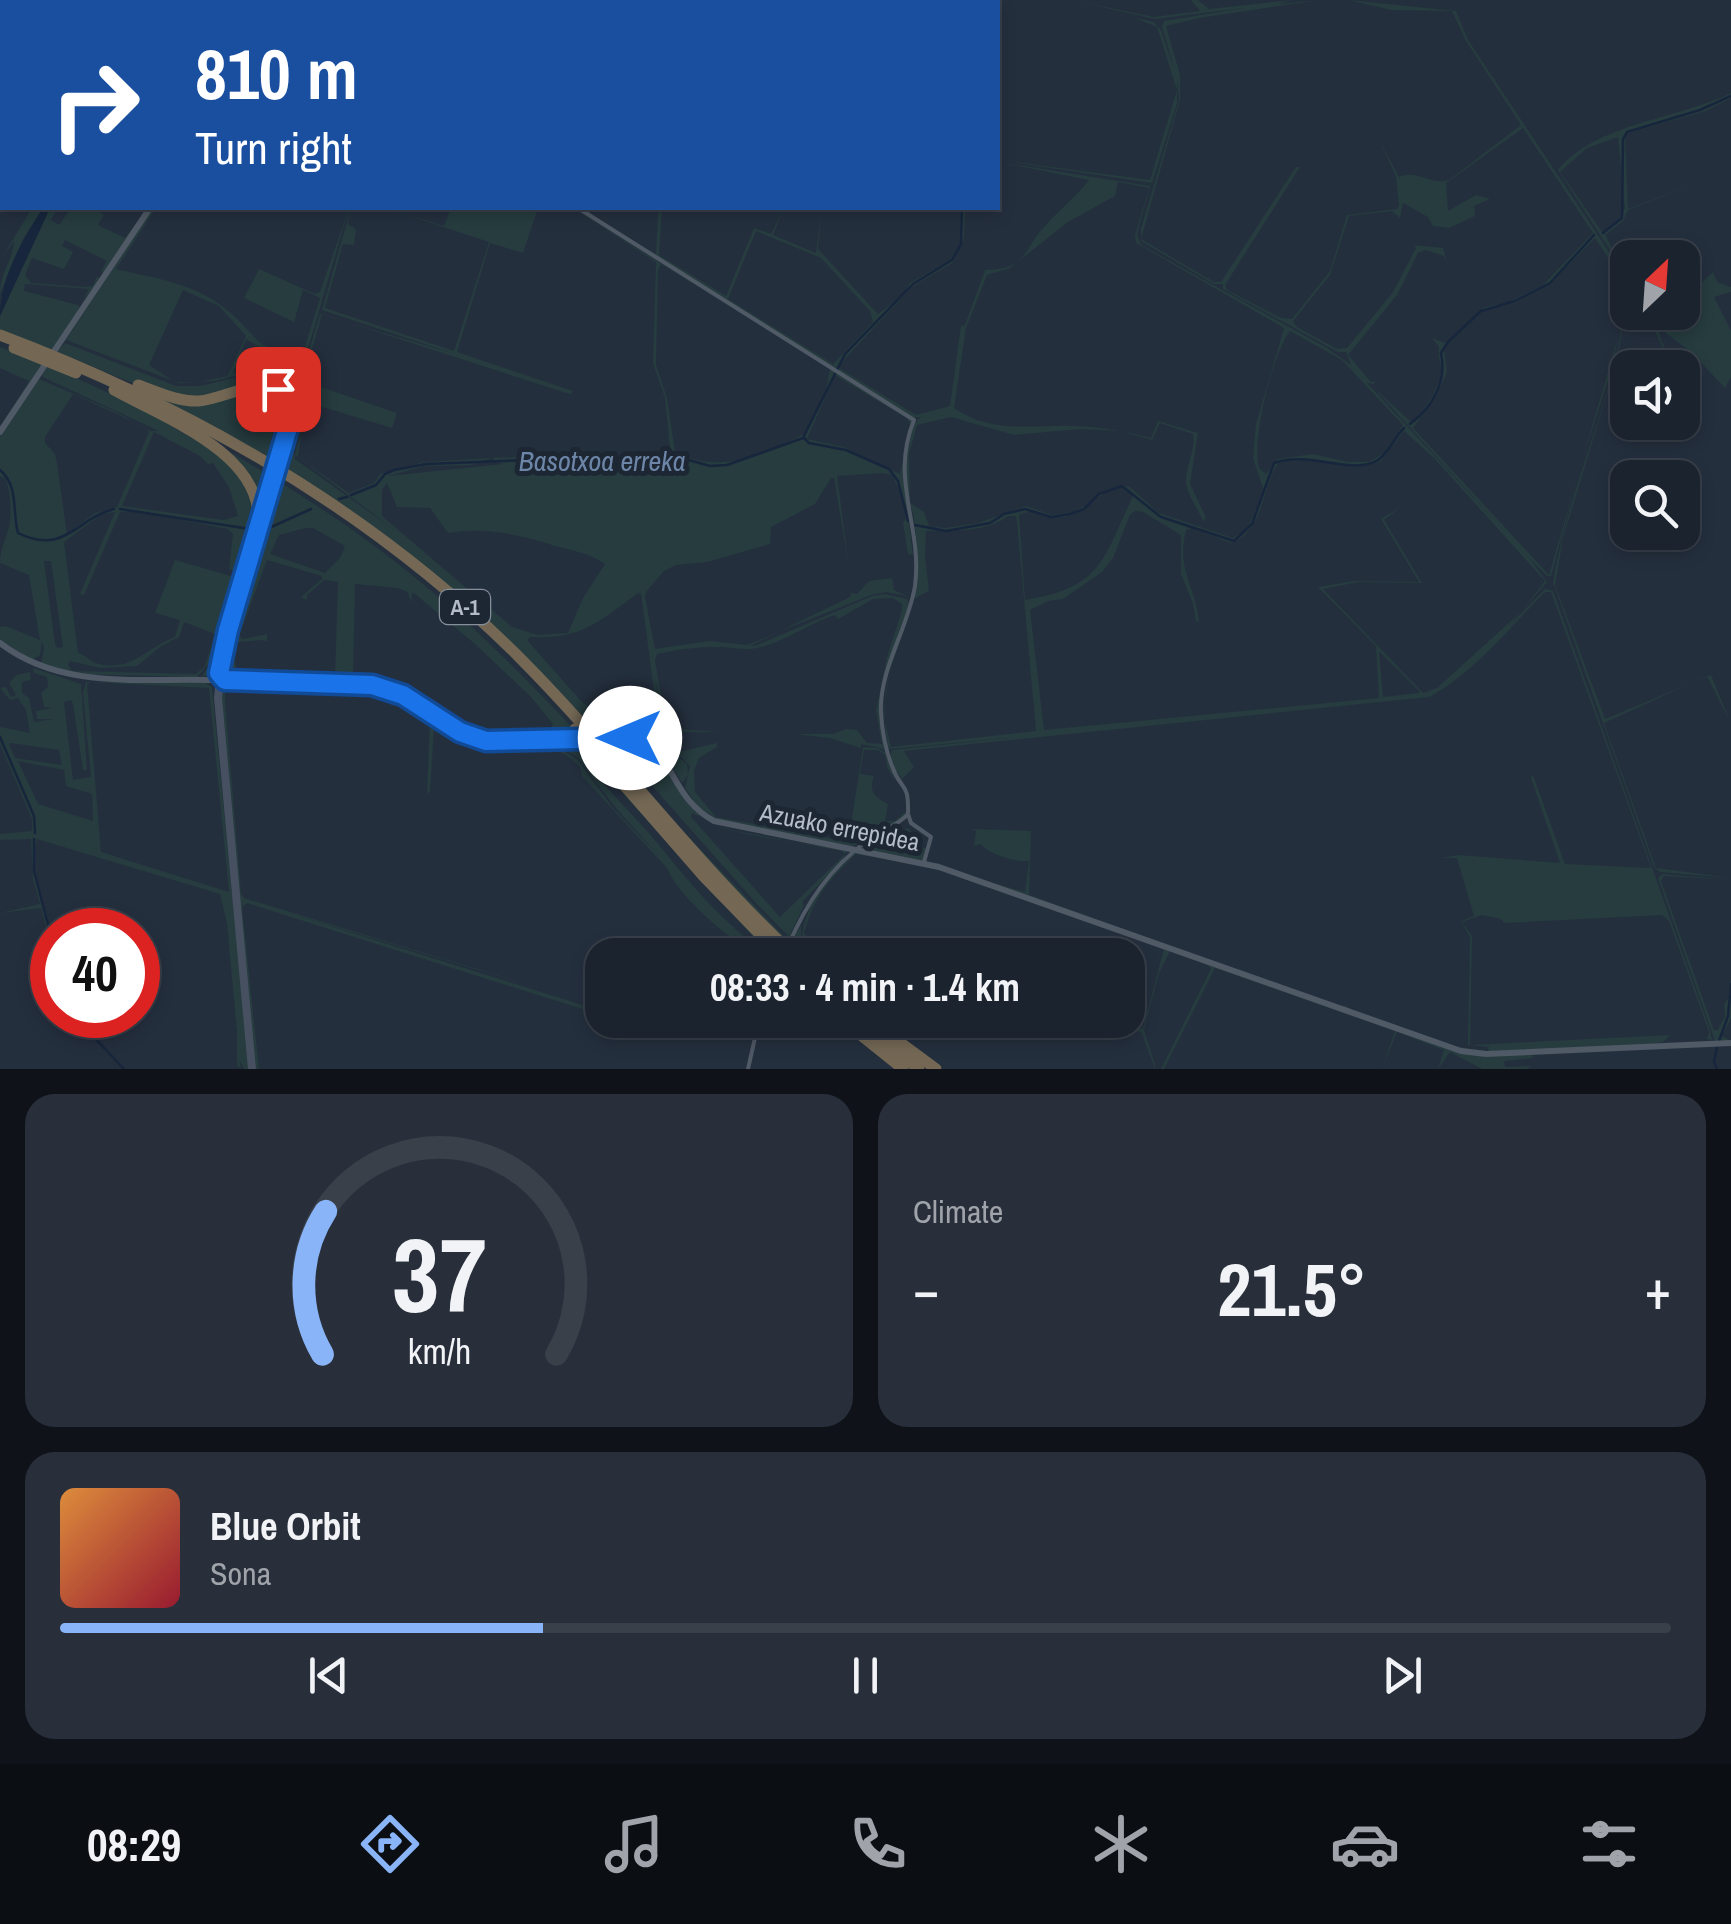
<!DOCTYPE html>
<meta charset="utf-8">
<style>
body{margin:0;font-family:"Archivo Narrow",sans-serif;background:#282f3a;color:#f1f3f6;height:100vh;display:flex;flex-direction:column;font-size:38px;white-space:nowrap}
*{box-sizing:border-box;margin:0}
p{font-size:32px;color:#a0a4aa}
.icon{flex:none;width:55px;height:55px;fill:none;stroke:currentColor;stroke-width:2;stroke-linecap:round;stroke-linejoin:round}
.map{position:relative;height:1069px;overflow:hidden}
.sheet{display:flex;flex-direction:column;gap:25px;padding:25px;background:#0f1319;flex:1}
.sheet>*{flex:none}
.hud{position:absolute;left:0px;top:0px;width:1000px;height:210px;box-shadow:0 5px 15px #0003,0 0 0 2px #39404a;background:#1a4fa0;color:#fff;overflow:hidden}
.needle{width:65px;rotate:25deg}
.buttons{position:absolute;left:1610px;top:240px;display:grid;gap:20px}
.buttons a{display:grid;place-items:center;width:90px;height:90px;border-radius:20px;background:#1b232e;box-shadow:0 5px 15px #0003,0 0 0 2px #39404a;font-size:50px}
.speed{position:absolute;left:30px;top:908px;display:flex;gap:20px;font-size:50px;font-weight:700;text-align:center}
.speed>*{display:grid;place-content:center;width:130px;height:130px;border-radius:50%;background:#1b232e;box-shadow:0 5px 15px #0003,0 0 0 2px #39404a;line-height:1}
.speed .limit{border:15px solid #d22;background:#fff;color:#111}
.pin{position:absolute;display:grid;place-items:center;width:85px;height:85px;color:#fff;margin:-42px;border-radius:20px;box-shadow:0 5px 15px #0006}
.me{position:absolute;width:110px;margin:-55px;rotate:270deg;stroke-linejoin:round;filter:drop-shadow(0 0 8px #0008)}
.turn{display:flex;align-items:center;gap:35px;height:210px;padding:0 30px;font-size:45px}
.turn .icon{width:130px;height:130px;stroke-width:2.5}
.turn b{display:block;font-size:70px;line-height:85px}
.big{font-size:75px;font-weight:800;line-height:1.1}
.sheet .card{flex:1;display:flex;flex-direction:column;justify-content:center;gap:15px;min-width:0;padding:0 35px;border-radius:30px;background:#282f3a}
.sheet .dial{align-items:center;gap:0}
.dial svg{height:260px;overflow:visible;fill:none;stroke:#39404a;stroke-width:7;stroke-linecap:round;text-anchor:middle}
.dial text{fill:#f1f3f6;stroke:none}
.song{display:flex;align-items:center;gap:30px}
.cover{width:120px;height:120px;border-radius:15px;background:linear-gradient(135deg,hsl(30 70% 55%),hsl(350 70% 35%))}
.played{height:10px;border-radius:5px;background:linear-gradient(90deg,#8ab4f8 30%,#39404a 30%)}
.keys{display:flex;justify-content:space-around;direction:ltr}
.heat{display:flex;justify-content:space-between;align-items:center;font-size:55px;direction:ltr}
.sheet .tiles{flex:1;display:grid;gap:25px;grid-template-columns:1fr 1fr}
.card:last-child{grid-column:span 2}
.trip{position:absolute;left:585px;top:938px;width:560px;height:100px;border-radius:30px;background:#1b232e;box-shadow:0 5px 15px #0003,0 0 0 2px #39404a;font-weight:800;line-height:100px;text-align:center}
.tabs{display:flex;height:160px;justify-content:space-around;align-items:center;background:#0b0e12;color:#a0a4aa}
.tabs .icon{width:70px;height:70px}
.tabs .current{color:#8ab4f8}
.tabs b{font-size:45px;color:#f1f3f6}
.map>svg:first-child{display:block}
.green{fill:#263c3f;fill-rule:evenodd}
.water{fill:#17263c}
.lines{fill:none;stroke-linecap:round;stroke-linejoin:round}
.stream{stroke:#17263c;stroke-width:2.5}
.minor{stroke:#505966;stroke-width:4}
.tertiary{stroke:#505966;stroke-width:6}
.secondary{stroke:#465061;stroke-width:8}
.motorway{stroke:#746855;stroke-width:11}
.route-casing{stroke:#114b97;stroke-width:25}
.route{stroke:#1a73e8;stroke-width:18}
.labels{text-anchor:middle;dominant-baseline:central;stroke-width:10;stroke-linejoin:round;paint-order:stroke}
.shield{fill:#1d2633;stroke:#878f9c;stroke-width:2.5}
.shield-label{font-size:22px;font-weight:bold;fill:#b4bcc9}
.street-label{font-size:25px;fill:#b4bcc9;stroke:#1d2633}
.water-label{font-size:28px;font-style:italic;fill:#6d86a8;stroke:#1d2633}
</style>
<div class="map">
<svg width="1731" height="1069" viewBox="0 0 1731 1069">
<rect width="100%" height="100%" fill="#242f3e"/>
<g class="green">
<path d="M1054,0L1154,22L1161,30L1176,75L1162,27L1164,21L1244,8L1155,19L1071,0L1154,17L1200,11L1191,0H1198L1209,9L1292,0L1278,4L1319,0L1199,18L1166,26L1180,75V100L1141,239L1214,282H1221L1296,167H1300L1225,285L1227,290L1281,318L1292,319L1330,271L1347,215L1397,209L1399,205L1396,176L1379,140L1399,177C1418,169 1430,186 1449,180L1521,125L1466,41L1452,11L1391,10L1349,0L1456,11L1468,40L1625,276L1627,281L1613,365L1581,464L1551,576H1547L1529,558L1547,582L1508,627L1545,589L1553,591L1709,1027L1712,1040L1707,1039L1709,1032L1669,921L1662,915L1504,923L1501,919L1482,915L1462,922L1472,936L1470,1045L1670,1035L1663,1042L1637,1046L1480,1053L1447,1046L970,876L1025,892L1029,861C1014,862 991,855 980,844L974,846L976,831L971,829L1031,831L1029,895L1342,1007L1346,1005L1349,1009L1458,1047L1488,1051L1489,1047L1468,1045L1470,937L1461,921L1474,916L1457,858H1442L1458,855L1560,863L1531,778L1533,775L1565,864L1651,868L1551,592H1545C1511,626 1472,675 1429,697L904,751L914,767L902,779C896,771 888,760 892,750L1029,736L890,749L888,746C875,676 903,651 916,588C920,568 916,539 914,519C912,505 906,496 906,481C905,460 904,430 921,417H912L579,208L656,254L658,215L662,208L659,255L726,296L754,228L771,234L784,208L773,235L816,253L822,208L818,249L878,314L902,296L910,283L950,260L960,244L961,208H965L964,238L952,263L912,287L840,364L839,368L916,415L950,406L961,326L965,325L985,270C1029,269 1022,250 1045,226C1059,210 1077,196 1089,180L998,162L1150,186L1137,234L1141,245L1327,348L1351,365L1346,352H1338L1223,289V284H1214L1141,241V229L1179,100L1177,78V103L1152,183L998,160L1150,180L1177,90L1157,27L1135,18ZM1523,128L1593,233L1543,285L1509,302L1485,307L1445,343L1432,338L1439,347C1437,357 1442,363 1441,372C1439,390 1422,412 1412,423L1373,387L1507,534L1367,383L1374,384L1375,381L1371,382L1348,355L1397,295L1418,253L1425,250L1444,256L1447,262L1443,248L1414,245L1416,248L1393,292L1347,348L1337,349L1297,327L1293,321L1330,275L1349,216L1392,211L1400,218L1403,203L1428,217L1433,226L1449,228L1475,216L1474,206L1490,199L1476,195L1448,211L1446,183ZM1118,182L1149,188L1135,235L1136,243L1284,328L1256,424L1253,458L1264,491L1247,529L1233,538L1159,513L1130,487L1121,485L1101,492L1089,504L1072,512L1052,515L1026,506L978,523L945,528L929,526L924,512L910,503L909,454L917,425L951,417L1014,435L1080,429L1121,431L1152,440L1160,423L1193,434C1196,451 1185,466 1186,483C1188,497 1198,508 1203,521L1206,518L1190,484L1198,433L1158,421L1151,438C1125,431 1101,427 1074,426C1032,424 993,435 954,408L966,328L987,275L1010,268L1068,222L1115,196ZM756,231L821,258L870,311L873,322L833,364L728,299ZM1595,238L1623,281L1618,337L1549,575L1413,428L1437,395L1447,372L1444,348L1484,310L1515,303L1550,284ZM1290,331L1342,360L1403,425L1384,453L1369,462H1348L1313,454L1278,459L1266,474L1259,468C1251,439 1273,353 1290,331ZM1404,431L1435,459L1545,581L1522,611L1437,688L1423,693L1323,589L1358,582L1422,583L1384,520L1402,506L1381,519L1419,582L1354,581L1318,587L1376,646L1379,698L1044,730L1030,610L1048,601L1063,599L1102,572L1113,558L1130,515L1135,511L1143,512L1181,535V574L1193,603L1196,621L1199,622C1195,584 1176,571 1186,530L1192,528L1231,543C1264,532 1262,485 1279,462L1308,459L1358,467L1372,464L1381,461ZM1115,488H1126L1133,496C1103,558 1104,587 1025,600L1019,515L1031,511C1076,529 1079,504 1115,488ZM1008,516H1016L1017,522L1036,731L891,747L883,713L892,660L914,599L929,591L925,556L926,531C953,530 986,533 1008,516ZM1379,651L1419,691V693L1383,697Z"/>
<path d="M1731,93V98L1706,111L1625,134L1628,209L1707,179L1628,210L1623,221L1605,235L1627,276L1558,170C1596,123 1678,119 1731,93ZM1618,137L1625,208L1618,222L1602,232L1560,172L1587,148Z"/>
<path d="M32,208H43L23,239L0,294C0,272 13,261 14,241L0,261Z"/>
<polygon points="50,208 58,208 51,220 59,225 71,208 92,208 104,215 98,225 125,238 148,208 104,273 101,271 107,261 65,240 62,246 73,252 64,269 32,258 25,275 31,283 86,287 93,286 97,276 100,279 81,303 89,289 25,284 24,291 78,305 80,308 52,351 0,331 0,316"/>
<path d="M153,208H156L116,269C150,277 191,283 219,304C254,328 252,350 301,359L320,298L303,290L294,322L244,298L259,269L315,294L320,292L349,208L298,383L295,385L278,373L259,370L214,381L179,383L66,340ZM183,290L219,306L246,336L227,376L199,382H175L149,365ZM246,339L265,351L300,361L296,380L267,369L233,373Z"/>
<path d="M351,208L348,224L356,229L354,245L343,244L325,308L454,351L489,242L385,208L444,226L451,208H538L523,253L490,243L457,352L573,391L571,394L566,393L322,314L303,381L397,413L392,428L306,402L298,457L349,493L374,483L380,474L424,462L492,458L471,465L424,466L388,476L503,464L493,460L495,457C519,460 542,451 563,453C592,454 647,470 670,449L665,398L653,363L656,262L573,208L911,420L903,458V477L913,555L908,554L903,522L906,519L900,492L892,475L882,473L837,476L849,567L834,478H831L815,504L771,527L770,544L707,562L676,565L664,571L646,592L645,597L655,649L709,641L747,645L777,633L750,646H755L872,596L885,594L907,599L909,604C891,660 876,688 885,749L861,744V748L830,738L795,734H833L846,729L857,730L867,743L882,744L876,711L887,657L902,610V604L893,598L873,599L838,619L835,615C810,623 786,641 761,647C744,652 731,646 713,647C696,647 675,650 657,654L655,661L667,728L720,732H666L679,752L717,743V747L699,758L694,771L695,792L716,817L845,841L849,838L863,747L878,748L887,754L895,781L887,767L885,755L878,750H864L860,774L874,776C868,792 875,797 888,804L885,821H895L907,810L902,820L853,846L724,822L699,808L685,788L690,766L665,741L655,675L663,739L635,729L618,728L651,736L687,764L688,775L682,783C665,753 645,733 608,734L612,739C670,738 666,790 702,817C732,839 809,841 847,851L842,861L802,902L804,905L791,933L795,935L801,925V939L816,955H807L756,903L623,753L597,731L682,830L802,955L773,931C673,828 585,712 479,614C374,517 253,445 125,383C147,391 170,402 193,403C221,403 258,371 282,395C298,411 285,436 279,454L283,458C289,438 302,409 284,392C256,365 215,404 181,397C139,389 97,367 57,352L65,343L176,386H200L257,373L280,377L297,392L303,408L294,452L295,459L396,531L295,455L305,415L299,385L320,314L458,355L322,310ZM661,264L830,369L826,390L806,433C764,455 720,475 675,452L667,398L656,365L658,270ZM835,375L908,419L910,425L900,474L844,447L807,439ZM566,457L596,463H645C626,470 545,470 525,463ZM387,483L397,507L430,508L448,533C485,527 517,534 552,545C571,551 588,552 605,564L583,598L568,633L538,635L512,627L382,516V490ZM638,593H641L660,735L605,718L581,701L527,640L530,637C580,640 599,622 638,593ZM692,813L725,829L842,851L845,854L780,917L691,817Z"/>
<polygon points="1713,272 1717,282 1731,287 1731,292 1714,297 1731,331 1731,377 1725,388 1692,353 1662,330 1658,330 1671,367 1647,313 1682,312 1683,289 1697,287"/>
<path d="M1627,293L1611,390L1607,394L1563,538L1555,585L1605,719L1711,675L1731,724L1707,676L1604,723L1656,868L1731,878L1660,872L1654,867L1553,582C1566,507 1595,436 1616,363C1622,340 1623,316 1627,293Z"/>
<polygon points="0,347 43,363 0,427 29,381 0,368"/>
<path d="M48,365L139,407L224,457L249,485L255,527L217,666L208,676H202L211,663L229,604L226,598L210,662L197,677L70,674L41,663L44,649L42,641L40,655L32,660L0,640V627L6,626L40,640L29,575L0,563C0,549 5,542 8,530C13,516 10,492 6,479L0,476V437L39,379L114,411L151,431H159L45,378L42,376ZM73,394L145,427L149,432L117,507L95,513L67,534L57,463L55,454L45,443V437ZM154,432L200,456L208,464L213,463L229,487L238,516L224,520L122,506ZM136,511L228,529L233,534L229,569L234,571L231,576L175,560L155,613L180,620L175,637C148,647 131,672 99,664C90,662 86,655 78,653L64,542L102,514L115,512L80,594L84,595L120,512ZM44,561H51L63,647L57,648L55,644ZM184,622L215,634L205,666L196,674L72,671L68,665L70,661L100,668L137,666L160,647L179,637Z"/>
<path d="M197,433C281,481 362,531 436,595C560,702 665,833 774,955H751C724,932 680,899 667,868L582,776L580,767C553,738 530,750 497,747C473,746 456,736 437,723L434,729L430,792L427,793L430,718C373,675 300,686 232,685L225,691V701L241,893L244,898L602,1007L282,911L602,1011L595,1013L247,903L242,907L259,1069H255L221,708L222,690L226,684L369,687L408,700L474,741L502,745L551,744L577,759L613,808L659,856L615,807L577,757L554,743L574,740L569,735L489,740L455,727L405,694L373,683L227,675L223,664L260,516L257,493ZM306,528H313L345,546L340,558L325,573L270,554L279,535ZM267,560L322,576V579L301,597L307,600V595L324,580L338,582L335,677L238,675L234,658L238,642L263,640L267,642V634L243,639L239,636ZM355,584L398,588L408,592L411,603L412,593L415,594L475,644L531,697L553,724L551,728L520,735H483L453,723L410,693L353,678ZM575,741L767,952C720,924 683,873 647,831C622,803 590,773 575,741Z"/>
<polygon points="892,578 894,590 907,596 886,592 871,595 778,632 850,597 851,593 857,594 869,581"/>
<path d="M33,668L81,684L87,770H83L73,704L71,700L64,702L73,780L91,777L83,693L86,682H204L212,687L249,1069H244L239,1059L241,1069L237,1065V1032L227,923L220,894L37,839C26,875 52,913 52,949L41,908L0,913L40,904L33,879L31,839L0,840V834L32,831V819L0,744V727L30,733L26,710L18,698L10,700L0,688L6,687L11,697L16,695L9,683L17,675L30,672L31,680L22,682V693L29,698L34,722L54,719H37L36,711L52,708L44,707L41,693L48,687L47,677L34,673ZM91,682L209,688L229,892L101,852L87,684ZM11,743L59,750L62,765L15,758L9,744ZM18,761L64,770L66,786L92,794L93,821L38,804Z"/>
<polygon points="908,828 911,831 911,844 927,849 923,861 861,848 887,831 884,834 891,836"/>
<path d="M856,852L935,867L1457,1052L1532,1054L1533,1058L1504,1061L1505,1067L1531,1066L1527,1069H1482L1450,1052L1438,1069L1444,1050L1397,1032L1382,1069L1395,1031L1215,968L1164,1069H1161L1211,969L1208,965L1170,951L1159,973L1144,1030L1155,1065V1069L1142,1033L1111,1022L1143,1029L1164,949L929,867L856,854C828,881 814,897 804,933L822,955H819L802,936C807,899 830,876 856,852Z"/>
<polygon points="1662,874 1731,880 1664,876 1661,881 1714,1030 1718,1030 1725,1016 1724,1004 1728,999 1731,978 1731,1018 1722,1036 1731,1041 1715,1041 1658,878"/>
</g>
<path class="water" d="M43,208H50L0,316C0,278 22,240 43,208Z"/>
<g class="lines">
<g class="stream">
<polyline points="47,2 48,0"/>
<polyline points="983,2 984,0"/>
<polyline points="0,111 2,107"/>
<polyline points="1603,233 1622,218 1623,139 1627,132 1700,110 1731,96"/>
<path d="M1410,424C1433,407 1447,381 1441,353L1448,342L1481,311L1515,301L1550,283L1594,235"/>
<polyline points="804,438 809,443 846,450 889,469 898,481 908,521"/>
<path d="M0,470C19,486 12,511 18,533C65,556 77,518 114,509"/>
<polyline points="351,495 376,485 385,474 394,470 426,464 527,460 566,455 623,461 671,455 710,466 727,465 803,438 845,354 913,284 952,260 961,244 962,208"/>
<polyline points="339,499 347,497"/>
<polyline points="120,509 250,529"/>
<path d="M915,525L946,531L990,523L1004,514L1025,509L1051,517L1070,514L1084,509L1099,494L1122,486L1161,517L1234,541L1252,524L1274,463C1309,450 1353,476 1378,460C1390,452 1394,437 1404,428"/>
<polyline points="269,528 311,509"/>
<polyline points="0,737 34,816 35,833"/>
<polyline points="34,839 34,871 52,940"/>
<polyline points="73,1015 124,1069"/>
<polyline points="1719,1041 1728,1016 1731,984"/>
<polyline points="1717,1069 1714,1062 1717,1048"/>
</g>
<g class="minor">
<polyline points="328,0 333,2"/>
<polyline points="398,0 399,2"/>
<polyline points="347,2 348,0"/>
<polyline points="372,2 372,0"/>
<path d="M578,208L914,420C889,481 923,526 915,586C908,629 879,669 881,713C882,729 886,751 892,766C901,792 909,780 908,814C898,826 881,830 868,840C829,869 807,902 788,946"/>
<polyline points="908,814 911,823 931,837 924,862"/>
<polyline points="748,1069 759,1020"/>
</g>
<g class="tertiary">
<polyline points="288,2 290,0"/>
<polyline points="0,432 150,208"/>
<path d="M0,643C61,690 139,678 212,680"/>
<polyline points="225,680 372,685 403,695 460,732 486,741 584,738"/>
<path d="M597,737C683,733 659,791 714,821L939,867L1461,1051L1486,1054L1731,1043"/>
</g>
<polyline class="secondary" points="252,1069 218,698 223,649 256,535"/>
<g class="motorway">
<path d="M0,335C193,408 370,509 517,655C613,751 694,862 794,955"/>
<polyline points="14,348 76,373"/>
<path d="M138,385C158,392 178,402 199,401C228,399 296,357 291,421L256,535"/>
<path d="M114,390C164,418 261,453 258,520"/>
<polyline points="575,729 704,877 780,955"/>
<polyline points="842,1020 903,1069"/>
<polyline points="854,1020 919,1069"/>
<polyline points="870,1020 936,1069"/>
</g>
</g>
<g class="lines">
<g class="route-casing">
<polyline id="route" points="278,389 288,400 290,421 228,630 219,673 225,680 372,685 403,695 460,732 486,741 630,738"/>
</g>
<use href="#route" class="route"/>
</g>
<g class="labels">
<rect class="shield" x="440" y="590" width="50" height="34" rx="8"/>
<g class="shield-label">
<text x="465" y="607">A-1</text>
</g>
<g class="street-label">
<text transform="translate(840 827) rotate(11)">Azuako errepidea</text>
</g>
<g class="water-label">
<text x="602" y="461">Basotxoa erreka</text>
</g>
</g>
</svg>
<div class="buttons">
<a><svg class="needle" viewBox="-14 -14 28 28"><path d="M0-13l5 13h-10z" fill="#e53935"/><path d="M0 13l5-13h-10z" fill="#a0a4aa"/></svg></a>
<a><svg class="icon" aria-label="sound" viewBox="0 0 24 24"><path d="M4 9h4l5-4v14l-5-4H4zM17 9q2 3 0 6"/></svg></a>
<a><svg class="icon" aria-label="search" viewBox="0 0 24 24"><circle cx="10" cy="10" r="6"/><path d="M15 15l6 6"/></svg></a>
</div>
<div class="speed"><div class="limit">40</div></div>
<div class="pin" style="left:278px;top:389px;background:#d93025"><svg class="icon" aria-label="arrive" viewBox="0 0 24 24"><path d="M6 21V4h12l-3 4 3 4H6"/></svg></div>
<svg class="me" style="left:630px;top:738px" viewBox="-20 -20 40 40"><circle r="19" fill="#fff"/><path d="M0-13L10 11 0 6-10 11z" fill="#1a73e8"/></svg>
<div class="trip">08:33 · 4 min · 1.4 km</div>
<div class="hud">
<div class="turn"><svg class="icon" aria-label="right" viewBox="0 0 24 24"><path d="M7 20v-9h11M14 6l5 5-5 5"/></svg><div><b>810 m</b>Turn right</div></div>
</div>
</div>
<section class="sheet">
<div class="tiles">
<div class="card dial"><svg viewBox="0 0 100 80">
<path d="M14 69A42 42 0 1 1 86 69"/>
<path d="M14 69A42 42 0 0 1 15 25" stroke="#8ab4f8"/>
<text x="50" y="56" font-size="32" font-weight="700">37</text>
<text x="50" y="72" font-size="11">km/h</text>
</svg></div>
<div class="card"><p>Climate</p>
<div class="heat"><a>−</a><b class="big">21.5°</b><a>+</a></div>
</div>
<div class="card">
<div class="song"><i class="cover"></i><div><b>Blue Orbit</b><p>Sona</p></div></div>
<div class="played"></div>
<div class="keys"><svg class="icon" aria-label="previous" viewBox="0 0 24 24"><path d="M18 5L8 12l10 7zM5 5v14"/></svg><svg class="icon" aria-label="pause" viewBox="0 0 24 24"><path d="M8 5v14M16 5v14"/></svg><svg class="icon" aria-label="next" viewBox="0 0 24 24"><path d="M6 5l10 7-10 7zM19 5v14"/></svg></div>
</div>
</div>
</section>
<nav class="tabs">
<b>08:29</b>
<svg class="icon current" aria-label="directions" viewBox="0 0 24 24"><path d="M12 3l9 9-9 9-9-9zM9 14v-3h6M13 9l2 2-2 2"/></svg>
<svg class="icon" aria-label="music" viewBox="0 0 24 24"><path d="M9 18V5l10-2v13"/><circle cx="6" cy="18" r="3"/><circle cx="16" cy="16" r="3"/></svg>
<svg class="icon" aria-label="phone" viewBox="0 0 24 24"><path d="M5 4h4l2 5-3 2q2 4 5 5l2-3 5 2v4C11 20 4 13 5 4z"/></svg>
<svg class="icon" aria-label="climate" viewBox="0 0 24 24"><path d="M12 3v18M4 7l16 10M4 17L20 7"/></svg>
<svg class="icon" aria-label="car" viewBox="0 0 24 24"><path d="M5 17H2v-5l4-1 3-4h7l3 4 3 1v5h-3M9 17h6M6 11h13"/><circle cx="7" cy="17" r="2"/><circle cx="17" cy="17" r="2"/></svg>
<svg class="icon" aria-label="filters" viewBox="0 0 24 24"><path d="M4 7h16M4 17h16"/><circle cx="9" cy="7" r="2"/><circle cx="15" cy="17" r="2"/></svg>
</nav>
